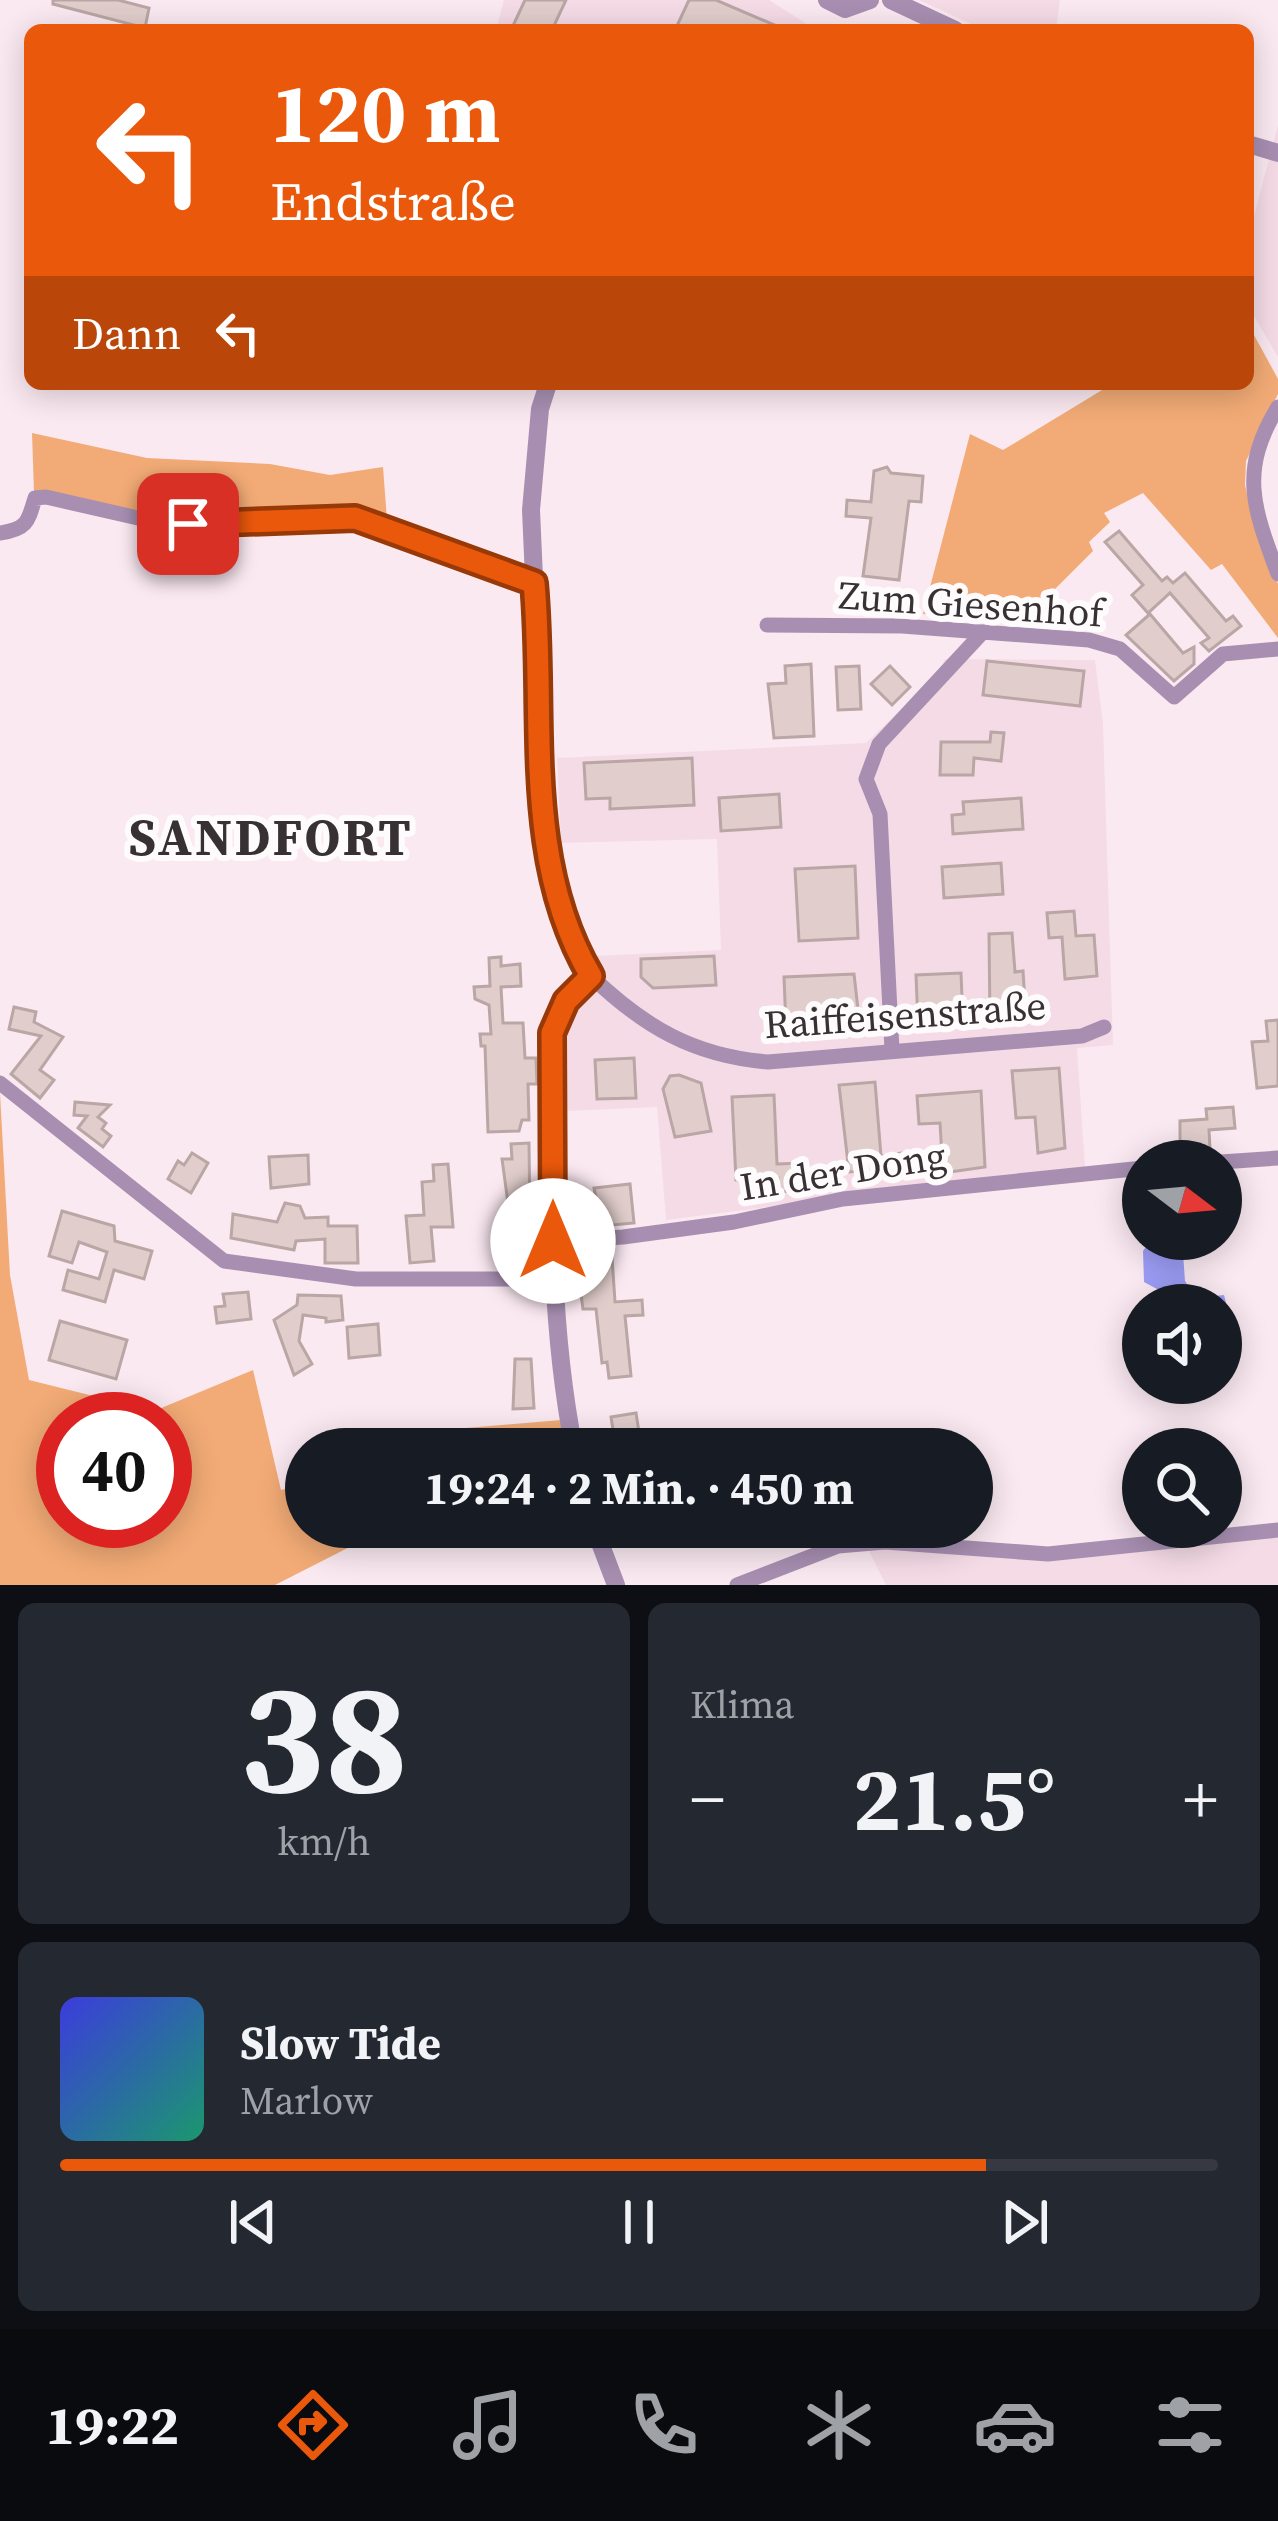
<!DOCTYPE html>
<html lang="de">
<meta charset="utf-8">
<style>
body{margin:0;font-family:"Source Serif 4",serif;background:#242831;color:#f1f3f6;height:100vh;display:flex;flex-direction:column;font-size:45px;white-space:nowrap}
*{box-sizing:border-box;margin:0}
p{font-size:39px;color:#9ea1a6}
.icon{flex:none;width:66px;height:66px;fill:none;stroke:currentColor;stroke-width:2;stroke-linecap:round;stroke-linejoin:round}
.map{position:relative;height:1585px;overflow:hidden}
.details{display:flex;flex-direction:column;gap:18px;padding:18px;background:#0d0f14;flex:1}
.details>*{flex:none}
.banner{position:absolute;left:24px;top:24px;width:1230px;height:366px;border-radius:18px;box-shadow:0 6px 30px #0003;background:#ea580c;color:#fff;overflow:hidden}
.needle{width:78px;rotate:106deg}
.tools{position:absolute;left:1122px;top:1140px;display:grid;gap:24px}
.tools a{display:grid;place-items:center;width:120px;height:120px;border-radius:50%;background:#171b24;box-shadow:0 6px 30px #0003;font-size:60px}
.speed{position:absolute;left:36px;top:1392px;display:flex;gap:24px;font-size:60px;font-weight:700;text-align:center}
.speed>*{display:grid;place-content:center;width:156px;height:156px;border-radius:50%;background:#171b24;box-shadow:0 6px 30px #0003;line-height:1}
.speed .limit{border:18px solid #d22;background:#fff;color:#111}
.pin{position:absolute;display:grid;place-items:center;width:102px;height:102px;color:#fff;margin:-51px;border-radius:24px;box-shadow:0 6px 18px #0006}
.me{position:absolute;width:132px;margin:-66px;rotate:0deg;stroke-linejoin:round;filter:drop-shadow(0 0 9px #0008)}
.turn{display:flex;align-items:center;gap:42px;height:252px;padding:0 48px;font-size:54px}
.turn .icon{width:156px;height:156px;stroke-width:2.5}
.turn b{display:block;font-size:84px;line-height:102px}
.then{display:flex;align-items:center;height:114px;padding:0 48px;background:#0003;gap:24px;font-size:45px}
.big{font-size:90px;font-weight:700;line-height:1.1}
.details .card{flex:1;display:flex;flex-direction:column;justify-content:center;gap:18px;min-width:0;padding:0 42px;border-radius:18px;background:#242831}
.details .dial{align-items:center;gap:0}
.dial b{font-size:156px;line-height:1}
.song{display:flex;align-items:center;gap:36px}
.cover{width:144px;height:144px;border-radius:18px;background:linear-gradient(135deg,hsl(240 70% 55%),hsl(160 70% 35%))}
.played{height:12px;border-radius:6px;background:linear-gradient(90deg,#ea580c 80%,#363941 80%)}
.keys{display:flex;justify-content:space-around;direction:ltr}
.heat{display:flex;justify-content:space-between;align-items:center;font-size:66px;direction:ltr}
.details .tiles{flex:1;display:grid;gap:18px;grid-template-columns:1fr 1fr}
.card:last-child{grid-column:span 2}
.trip{position:absolute;left:285px;top:1428px;width:708px;height:120px;border-radius:60px;background:#171b24;box-shadow:0 6px 30px #0003;font-weight:700;line-height:120px;text-align:center}
.dock{display:flex;height:192px;justify-content:space-around;align-items:center;background:#090b0e;color:#9ea1a6}
.dock .icon{width:84px;height:84px}
.dock .selected{color:#ea580c}
.dock b{font-size:54px;color:#f1f3f6}
.map>svg:first-child{display:block}
.built{fill:#f5dbe6}
.green{fill:#f2ab76;fill-rule:evenodd}
.water{fill:#9d9df6}
.building{fill:#e1cecc;stroke:#b9a6a5;stroke-width:3}
.lines{fill:none;stroke-linecap:round;stroke-linejoin:round}
.minor{stroke:#a88fb2;stroke-width:15}
.tertiary{stroke:#a88fb2;stroke-width:18}
.route-casing{stroke:#983908;stroke-width:30}
.route{stroke:#ea580c;stroke-width:21}
.labels{text-anchor:middle;dominant-baseline:central;stroke-width:12;stroke-linejoin:round;paint-order:stroke}
.street-label{font-size:39px;fill:#383134;stroke:#fefbfc}
.district-label{font-size:51px;font-weight:bold;letter-spacing:3px;fill:#383134;stroke:#fefbfc}
</style>
<div class="map">
<svg width="1278" height="1585" viewBox="0 0 1278 1585">
<rect width="100%" height="100%" fill="#fbe9f1"/>
<g class="built">
<polygon points="504,0 769,0 813,28 496,30"/>
<polygon points="919,0 1060,0 1056,30 984,30"/>
<polygon points="1278,125 1278,357 1248,306 1248,239"/>
<polygon points="945,659 1095,660 1103,723 1113,1045 1077,1048 1085,1167 666,1220 657,1107 567,1111 566,1024 573,1006 598,982 594,956 721,950 717,839 561,843 557,758 866,743 938,674"/>
<polygon points="1278,1530 1278,1585 886,1585 865,1543 1048,1554"/>
</g>
<g class="green">
<polygon points="1248,324 1278,379 1278,394 1246,461 1245,485 1252,517 1278,584 1278,638 1222,564 1211,570 1143,493 1104,513 1110,522 1089,542 1093,551 1023,621 923,614 970,434 1003,450 1112,384 1248,384"/>
<path d="M32,433L147,458L270,464L330,475L383,467L387,520C329,507 277,521 219,520C156,519 96,504 34,492Z"/>
<path d="M0,1093L10,1275L29,1380L154,1411L253,1370L281,1490L306,1483V1527H389L275,1585H0ZM165,1419V1521H63V1419Z"/>
<polygon points="561,1420 563,1449 384,1449 396,1434"/>
</g>
<polygon class="water" points="1168,1242 1183,1253 1185,1281 1196,1298 1224,1295 1231,1321 1221,1325 1221,1305 1185,1305 1187,1299 1178,1288 1157,1289 1144,1282 1143,1251 1148,1244"/>
<g class="building">
<polygon points="53,0 118,0 149,8 145,28 53,4"/>
<polygon points="525,0 566,0 552,30 511,30"/>
<polygon points="689,0 716,0 786,30 675,30"/>
<polygon points="887,467 891,473 923,476 921,502 909,501 899,580 863,576 871,518 846,516 847,500 871,502 874,471"/>
<polygon points="1119,531 1162,581 1167,577 1173,583 1185,573 1226,621 1233,616 1241,626 1209,651 1201,643 1209,638 1170,593 1148,613 1132,595 1143,585 1105,542"/>
<polygon points="1150,614 1183,653 1194,647 1194,664 1174,681 1126,635"/>
<polygon points="987,661 1084,671 1080,706 983,695"/>
<polygon points="811,664 814,736 774,738 768,684 786,683 785,666"/>
<polygon points="859,666 861,709 838,710 836,667"/>
<polygon points="890,666 910,687 892,705 871,684"/>
<polygon points="991,732 1004,733 1001,761 974,758 973,775 940,775 941,742 990,742"/>
<polygon points="692,758 694,805 610,809 610,798 586,799 584,763"/>
<polygon points="779,794 781,827 721,831 719,798"/>
<polygon points="1021,798 1023,829 953,834 952,815 964,814 963,802"/>
<polygon points="1001,863 1003,894 944,898 942,867"/>
<polygon points="855,866 858,938 799,941 795,869"/>
<polygon points="1074,911 1076,936 1094,935 1097,976 1065,979 1062,937 1049,938 1047,913"/>
<polygon points="1012,933 1015,972 1023,971 1026,1018 990,1020 989,934"/>
<polygon points="714,956 716,985 653,988 641,977 641,959"/>
<polygon points="501,957 501,966 520,964 521,986 501,987 503,1023 523,1023 525,1058 536,1058 537,1084 528,1084 529,1120 522,1120 519,1131 488,1132 485,1046 481,1046 480,1034 491,1034 489,1005 475,999 474,987 490,986 489,958"/>
<polygon points="961,973 963,1022 918,1024 916,975"/>
<polygon points="854,974 860,1027 786,1027 784,977"/>
<polygon points="14,1007 36,1012 34,1022 63,1037 40,1070 54,1080 40,1098 11,1074 41,1036 9,1029"/>
<polygon points="1278,1020 1278,1086 1257,1088 1252,1042 1268,1041 1266,1021"/>
<polygon points="634,1058 636,1098 597,1099 595,1060"/>
<polygon points="1059,1068 1065,1148 1038,1153 1035,1117 1016,1118 1012,1071"/>
<polygon points="679,1075 701,1083 711,1131 675,1137 663,1089 670,1076"/>
<polygon points="875,1082 881,1156 902,1153 902,1164 909,1163 910,1177 894,1179 893,1169 849,1172 839,1085"/>
<polygon points="981,1091 985,1167 943,1173 940,1123 919,1124 917,1096"/>
<polygon points="774,1095 777,1164 805,1163 806,1190 778,1192 778,1178 736,1180 732,1097"/>
<polygon points="75,1102 110,1105 98,1117 106,1123 102,1129 111,1136 103,1147 78,1128 87,1116 74,1115"/>
<polygon points="1233,1107 1235,1128 1209,1130 1210,1149 1180,1151 1180,1121 1207,1119 1206,1109"/>
<polygon points="529,1143 530,1217 510,1218 502,1159 512,1159 511,1144"/>
<polygon points="192,1153 208,1163 191,1193 168,1179 178,1161 184,1165"/>
<polygon points="308,1155 309,1184 271,1188 269,1157"/>
<polygon points="448,1164 453,1227 431,1227 434,1261 410,1263 406,1216 424,1215 422,1182 434,1181 433,1165"/>
<polygon points="630,1184 634,1223 602,1226 594,1188"/>
<polygon points="285,1203 300,1206 305,1218 328,1217 328,1226 357,1226 358,1263 325,1263 325,1239 296,1241 294,1250 231,1238 233,1214 277,1222"/>
<polygon points="62,1211 114,1226 115,1241 152,1251 144,1279 114,1270 105,1302 63,1290 68,1270 99,1279 107,1252 79,1242 72,1263 49,1256"/>
<polygon points="612,1257 615,1302 642,1300 643,1315 625,1316 631,1376 609,1378 607,1362 602,1363 596,1309 583,1309 578,1272 591,1271 591,1259"/>
<polygon points="248,1292 251,1319 217,1323 215,1307 225,1306 223,1294"/>
<polygon points="298,1295 341,1296 343,1320 326,1322 326,1318 303,1315 299,1341 312,1364 294,1375 274,1320 297,1305"/>
<polygon points="60,1321 127,1340 116,1379 49,1360"/>
<polygon points="378,1324 380,1355 349,1358 347,1327"/>
<polygon points="515,1359 531,1359 534,1408 513,1409"/>
<polygon points="636,1413 641,1445 616,1449 611,1417"/>
</g>
<g class="lines">
<g class="minor">
<path d="M1278,407C1239,471 1253,507 1278,574"/>
<path d="M0,533C27,529 28,522 35,498L46,497L151,521L235,524L355,518L534,583"/>
<polyline points="767,625 902,626 1089,640 1120,649 1174,697 1223,654 1278,649"/>
<path d="M591,976C644,1027 694,1056 768,1062L1082,1036L1104,1027"/>
<polyline points="892,1050 880,814 866,779 879,744 983,632"/>
<polyline points="0,1083 224,1261 356,1279 551,1279"/>
<polyline points="1221,1162 1278,1158"/>
<polyline points="553,1241 623,1237 734,1222 843,1199 1143,1168"/>
<polyline points="737,1585 838,1546 885,1542 1048,1554 1278,1530"/>
</g>
<g class="tertiary">
<polyline points="827,0 845,9 870,0"/>
<polyline points="891,0 955,30"/>
<polyline points="1248,144 1278,153"/>
<path d="M548,384L540,409L531,510L546,851L556,902L591,976L567,1001L552,1033C552,1173 547,1311 574,1449"/>
<polyline points="594,1527 616,1585"/>
</g>
</g>
<g class="lines">
<g class="route-casing">
<path id="route" d="M188,524L355,518L534,583C546,714 521,858 591,976L566,1001L552,1033L553,1241"/>
</g>
<use href="#route" class="route"/>
</g>
<g class="labels">
<g class="street-label">
<text transform="translate(971 604) rotate(4)">Zum Giesenhof</text>
<text transform="translate(905 1015) rotate(-4)">Raiffeisenstraße</text>
<text transform="translate(843 1171) rotate(-9)">In der Dong</text>
</g>
<g class="district-label">
<text x="271" y="837">SANDFORT</text>
</g>
</g>
</svg>
<div class="tools">
<a><svg class="needle" viewBox="-14 -14 28 28"><path d="M0-13l5 13h-10z" fill="#e53935"/><path d="M0 13l5-13h-10z" fill="#9ea1a6"/></svg></a>
<a><svg class="icon" aria-label="sound" viewBox="0 0 24 24"><path d="M4 9h4l5-4v14l-5-4H4zM17 9q2 3 0 6"/></svg></a>
<a><svg class="icon" aria-label="search" viewBox="0 0 24 24"><circle cx="10" cy="10" r="6"/><path d="M15 15l6 6"/></svg></a>
</div>
<div class="speed"><div class="limit">40</div></div>
<div class="pin" style="left:188px;top:524px;background:#d93025"><svg class="icon" aria-label="arrive" viewBox="0 0 24 24"><path d="M6 21V4h12l-3 4 3 4H6"/></svg></div>
<svg class="me" style="left:553px;top:1241px" viewBox="-20 -20 40 40"><circle r="19" fill="#fff"/><path d="M0-13L10 11 0 6-10 11z" fill="#ea580c"/></svg>
<div class="trip">19:24 · 2 Min. · 450 m</div>
<div class="banner">
<div class="turn"><svg class="icon" aria-label="left" viewBox="0 0 24 24"><path d="M17 20v-9H6M10 6l-5 5 5 5"/></svg><div><b>120 m</b>Endstraße</div></div>
<div class="then">Dann<svg class="icon" aria-label="left" viewBox="0 0 24 24"><path d="M17 20v-9H6M10 6l-5 5 5 5"/></svg></div>
</div>
</div>
<section class="details">
<div class="tiles">
<div class="card dial"><b>38</b><p>km/h</p></div>
<div class="card"><p>Klima</p>
<div class="heat"><a>−</a><b class="big">21.5°</b><a>+</a></div>
</div>
<div class="card">
<div class="song"><i class="cover"></i><div><b>Slow Tide</b><p>Marlow</p></div></div>
<div class="played"></div>
<div class="keys"><svg class="icon" aria-label="previous" viewBox="0 0 24 24"><path d="M18 5L8 12l10 7zM5 5v14"/></svg><svg class="icon" aria-label="pause" viewBox="0 0 24 24"><path d="M8 5v14M16 5v14"/></svg><svg class="icon" aria-label="next" viewBox="0 0 24 24"><path d="M6 5l10 7-10 7zM19 5v14"/></svg></div>
</div>
</div>
</section>
<nav class="dock">
<b>19:22</b>
<svg class="icon selected" aria-label="directions" viewBox="0 0 24 24"><path d="M12 3l9 9-9 9-9-9zM9 14v-3h6M13 9l2 2-2 2"/></svg>
<svg class="icon" aria-label="music" viewBox="0 0 24 24"><path d="M9 18V5l10-2v13"/><circle cx="6" cy="18" r="3"/><circle cx="16" cy="16" r="3"/></svg>
<svg class="icon" aria-label="phone" viewBox="0 0 24 24"><path d="M5 4h4l2 5-3 2q2 4 5 5l2-3 5 2v4C11 20 4 13 5 4z"/></svg>
<svg class="icon" aria-label="climate" viewBox="0 0 24 24"><path d="M12 3v18M4 7l16 10M4 17L20 7"/></svg>
<svg class="icon" aria-label="car" viewBox="0 0 24 24"><path d="M5 17H2v-5l4-1 3-4h7l3 4 3 1v5h-3M9 17h6M6 11h13"/><circle cx="7" cy="17" r="2"/><circle cx="17" cy="17" r="2"/></svg>
<svg class="icon" aria-label="filters" viewBox="0 0 24 24"><path d="M4 7h16M4 17h16"/><circle cx="9" cy="7" r="2"/><circle cx="15" cy="17" r="2"/></svg>
</nav>
